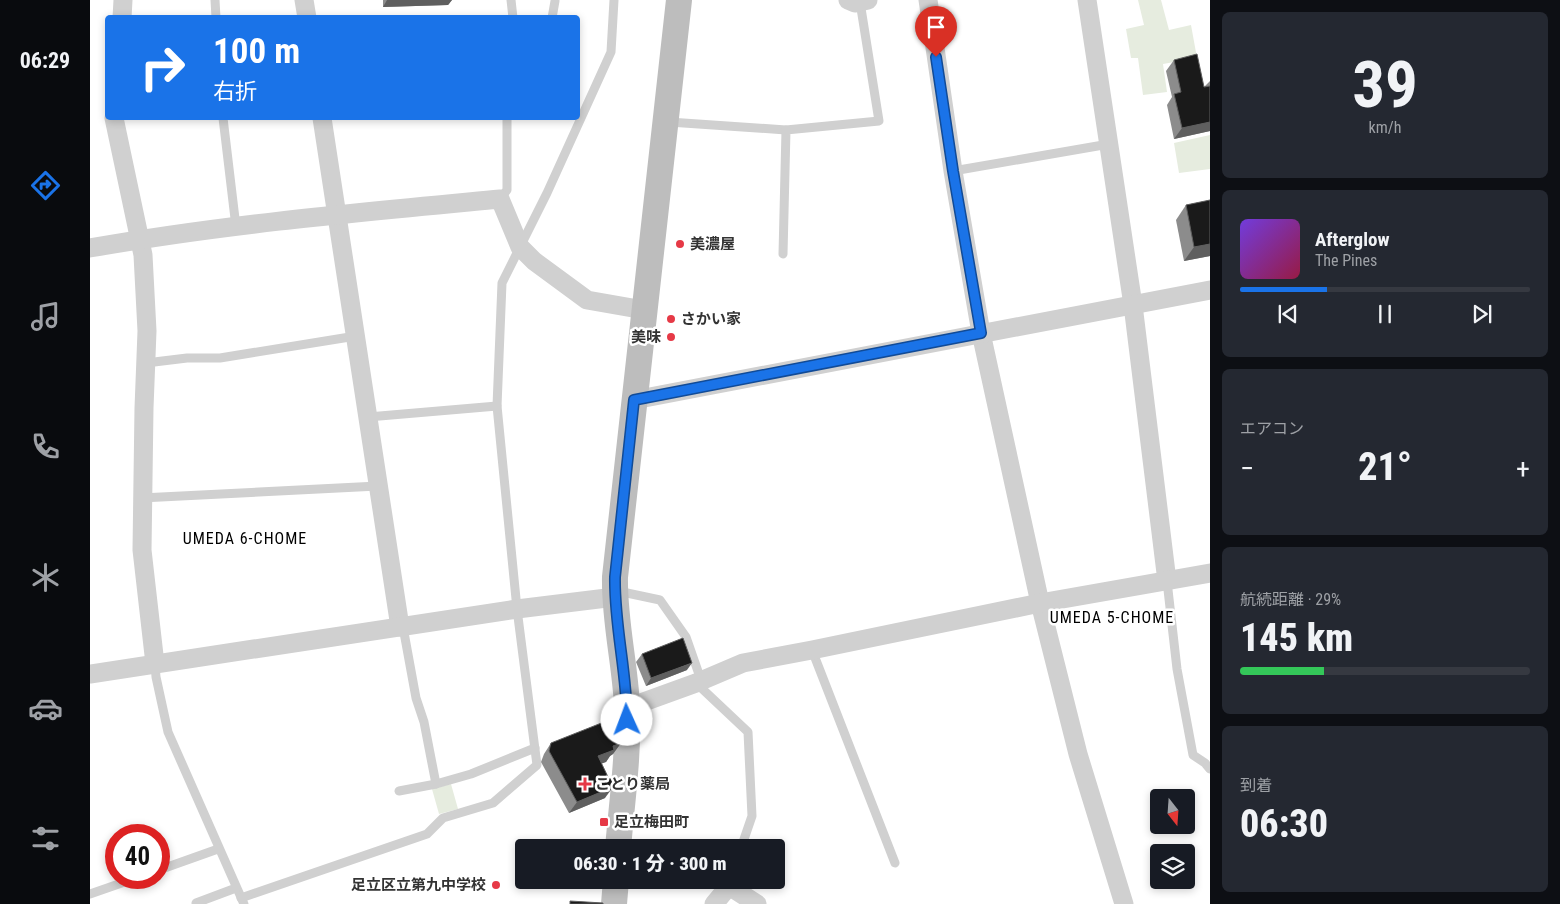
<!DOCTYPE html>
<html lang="ja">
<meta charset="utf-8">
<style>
body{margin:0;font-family:"Roboto Condensed","Noto Sans JP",sans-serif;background:#242831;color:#f1f3f6;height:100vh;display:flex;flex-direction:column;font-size:19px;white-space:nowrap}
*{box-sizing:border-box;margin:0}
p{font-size:16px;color:#9ea1a6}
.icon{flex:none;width:28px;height:28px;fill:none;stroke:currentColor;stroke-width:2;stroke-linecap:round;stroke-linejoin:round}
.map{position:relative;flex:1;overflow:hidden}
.drawer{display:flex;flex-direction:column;gap:12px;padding:12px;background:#0d0f14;width:350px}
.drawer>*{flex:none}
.guide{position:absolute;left:15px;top:15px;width:475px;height:105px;border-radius:5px;box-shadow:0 2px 8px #0003;background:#1a73e8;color:#fff;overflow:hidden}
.needle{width:32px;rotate:163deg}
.fabs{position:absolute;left:1060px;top:789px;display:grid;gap:10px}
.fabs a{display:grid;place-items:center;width:45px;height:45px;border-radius:5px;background:#171b24;box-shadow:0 2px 8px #0003;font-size:25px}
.speed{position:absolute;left:15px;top:824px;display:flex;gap:10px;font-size:25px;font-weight:700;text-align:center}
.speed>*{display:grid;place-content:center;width:65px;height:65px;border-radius:50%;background:#171b24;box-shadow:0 2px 8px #0003;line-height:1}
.speed .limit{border:8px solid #d22;background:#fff;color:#111}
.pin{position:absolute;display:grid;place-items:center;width:42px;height:42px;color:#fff;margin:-51px -21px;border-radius:50% 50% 50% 0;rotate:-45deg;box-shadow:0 0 5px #0007}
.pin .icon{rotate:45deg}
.me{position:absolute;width:55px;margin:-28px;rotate:358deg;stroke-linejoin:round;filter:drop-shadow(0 0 4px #0008)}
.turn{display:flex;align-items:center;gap:18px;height:105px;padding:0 25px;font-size:22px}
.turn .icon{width:65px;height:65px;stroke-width:2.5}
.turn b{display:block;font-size:35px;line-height:42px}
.big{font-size:38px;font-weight:800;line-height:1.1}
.drawer .card{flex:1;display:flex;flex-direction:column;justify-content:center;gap:8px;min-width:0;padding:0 18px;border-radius:8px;background:#242831}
.drawer .dial{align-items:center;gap:0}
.dial b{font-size:65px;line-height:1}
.song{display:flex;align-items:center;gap:15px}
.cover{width:60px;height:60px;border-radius:8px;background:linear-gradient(135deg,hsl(260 70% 55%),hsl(340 70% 35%))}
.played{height:5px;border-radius:2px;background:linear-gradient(90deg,#1a73e8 30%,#363941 30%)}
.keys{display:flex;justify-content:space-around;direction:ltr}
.heat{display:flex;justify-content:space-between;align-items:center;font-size:28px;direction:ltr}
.charge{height:8px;border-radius:4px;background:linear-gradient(90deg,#34c759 29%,#363941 0)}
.trip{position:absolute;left:425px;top:839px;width:270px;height:50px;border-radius:5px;background:#171b24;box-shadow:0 2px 8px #0003;font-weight:800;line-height:50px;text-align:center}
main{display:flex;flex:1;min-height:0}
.tabs{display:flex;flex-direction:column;width:90px;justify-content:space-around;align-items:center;background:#090b0e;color:#9ea1a6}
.tabs .icon{width:35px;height:35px}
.tabs .current{color:#1a73e8}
.tabs b{font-size:22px;color:#f1f3f6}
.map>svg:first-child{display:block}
.green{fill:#e6ecdf}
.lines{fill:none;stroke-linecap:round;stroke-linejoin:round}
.lane{stroke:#d0d0d0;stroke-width:9}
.street{stroke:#d0d0d0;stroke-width:19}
.secondary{stroke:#bdbdbd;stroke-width:26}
.wall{fill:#8c8c8c}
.shaded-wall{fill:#5f5f5f}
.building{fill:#1a1a1a;stroke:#5f5f5f}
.route-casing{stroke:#114b97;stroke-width:12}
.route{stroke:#1a73e8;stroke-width:9}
.poi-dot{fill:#e63946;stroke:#fff;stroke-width:2}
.labels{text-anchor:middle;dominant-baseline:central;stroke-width:5;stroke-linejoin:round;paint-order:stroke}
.poi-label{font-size:15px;font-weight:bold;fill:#333;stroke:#fff;text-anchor:start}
.neighbourhood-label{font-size:16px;letter-spacing:1px;fill:#000;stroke:#fff}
</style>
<main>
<nav class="tabs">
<b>06:29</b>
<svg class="icon current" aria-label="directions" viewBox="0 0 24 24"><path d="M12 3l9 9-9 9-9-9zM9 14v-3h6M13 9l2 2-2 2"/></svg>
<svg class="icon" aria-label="music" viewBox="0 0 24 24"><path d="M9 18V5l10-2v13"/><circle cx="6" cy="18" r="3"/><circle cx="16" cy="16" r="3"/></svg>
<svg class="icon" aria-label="phone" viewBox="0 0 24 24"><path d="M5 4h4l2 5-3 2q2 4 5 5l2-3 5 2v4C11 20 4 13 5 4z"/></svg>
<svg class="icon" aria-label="climate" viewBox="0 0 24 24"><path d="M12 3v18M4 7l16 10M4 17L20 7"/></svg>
<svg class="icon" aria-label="car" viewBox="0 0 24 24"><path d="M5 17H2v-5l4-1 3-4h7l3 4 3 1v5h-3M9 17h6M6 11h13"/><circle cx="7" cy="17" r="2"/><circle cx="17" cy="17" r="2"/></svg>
<svg class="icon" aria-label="filters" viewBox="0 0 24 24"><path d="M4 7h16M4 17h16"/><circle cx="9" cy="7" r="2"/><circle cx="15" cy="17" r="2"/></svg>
</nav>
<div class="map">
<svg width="1120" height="904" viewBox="0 0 1120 904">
<rect width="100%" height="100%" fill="#fff"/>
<g class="green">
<polygon points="1048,0 1071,0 1079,30 1101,25 1107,58 1073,64 1077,92 1053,95 1048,58 1041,58 1036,29 1054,25"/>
<polygon points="1120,135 1120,169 1089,173 1084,143"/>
<polygon points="361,784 368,809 349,814 342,789"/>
</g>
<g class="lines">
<g class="lane">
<polyline points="125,0 126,18"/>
<polyline points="421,0 423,18"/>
<polyline points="462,18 465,1"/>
<polyline points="133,118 146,227"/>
<polyline points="579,122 696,130"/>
<polyline points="863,171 1019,144"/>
<polyline points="410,199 417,190 417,118"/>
<polyline points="693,254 696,130 789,121 770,2"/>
<polyline points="56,363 97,358 130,358 266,336"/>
<polyline points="278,417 407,406"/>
<polyline points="51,498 288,486"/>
<polyline points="1077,581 1087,669 1103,755 1115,763 1120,769"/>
<polyline points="527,596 537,593 570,600 596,637 611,680"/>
<polyline points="313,627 326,698 334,722 346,784"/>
<polyline points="722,650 805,863"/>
<polyline points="65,664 66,677 78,732 154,904"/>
<polyline points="606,683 658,732 662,816 651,848"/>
<polyline points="309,791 346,784 381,774 445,748"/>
<polyline points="69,870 128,849"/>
<polyline points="0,894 46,878"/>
<polyline points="151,898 337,834 353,818 403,803 447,765 427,609 407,406 412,283 457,193 521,52 524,0"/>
<polyline points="106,903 146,888"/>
</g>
<g class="street">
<polyline points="214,0 217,18"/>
<polyline points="758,0 765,3 778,0"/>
<polyline points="838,0 863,171 891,333 950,603 988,754 1034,904"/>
<polyline points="997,0 1043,305 1077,581"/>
<polyline points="32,18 33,0"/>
<polyline points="24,118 53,255 57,331 54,408 52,550 65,664"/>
<polyline points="232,118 310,627"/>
<path d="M0,248C136,224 273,212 410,199L430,247L444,261L497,300L554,310"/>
<polyline points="544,400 1120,290"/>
<polyline points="0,674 427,609 525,597"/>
<polyline points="537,708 606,683 653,663 722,650 950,603 1120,573"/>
<polyline points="624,904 639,886 667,904"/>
</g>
<g class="secondary">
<path d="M528,848C532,801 539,753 537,706C535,663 524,620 525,577L589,0"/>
<polyline points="524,904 526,880"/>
</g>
</g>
<g class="wall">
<polygon points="293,0 362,0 358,5 293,7"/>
<polygon points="1084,60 1114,87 1120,81 1120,131 1084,139 1077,105 1082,97 1076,71"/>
<polygon points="1120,200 1120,256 1094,261 1086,220 1096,205"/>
<polygon points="552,654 597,670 556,686 546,662"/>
<polygon points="517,727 531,743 523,754 520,756 516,762 511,763 515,798 479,813 451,762 454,754 461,743"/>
</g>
<g class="shaded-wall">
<polygon points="297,0 362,0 358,5 293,7"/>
<polygon points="1120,122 1120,131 1084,139 1092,128"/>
<polygon points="1120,244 1120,256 1094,261 1104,247"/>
<polygon points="602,663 597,670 556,686 561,678"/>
<polygon points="531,743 523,754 520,756 516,762 500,768 508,756 523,746"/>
<polygon points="523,787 515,798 479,813 487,802"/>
</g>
<g class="building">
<polygon points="1107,54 1114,87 1120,86 1120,122 1092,128 1084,94 1091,92 1084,60"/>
<polygon points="1120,200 1120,244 1104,247 1096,205"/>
<polygon points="593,638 602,663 561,678 552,654"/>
<polygon points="514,722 517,727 531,722 531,743 523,746 524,750 508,756 519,779 525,778 523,787 487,802 459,751 461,743"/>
<polygon points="480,901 513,903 513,904 480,904"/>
</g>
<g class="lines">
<g class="route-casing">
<path id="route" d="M537,720C537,672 524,625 525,577L544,400L891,333L863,171L846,57"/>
</g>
<use href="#route" class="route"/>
</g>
<g class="poi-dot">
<circle cx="590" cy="244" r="5"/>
<circle cx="581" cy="319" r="5"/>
<circle cx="581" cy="337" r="5"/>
<path d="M492.5 776.5h5v5h5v5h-5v5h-5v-5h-5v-5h5z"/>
<rect x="509" y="817" width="10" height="10" rx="2.5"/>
<circle cx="406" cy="885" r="5"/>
</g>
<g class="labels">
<g class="poi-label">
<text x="600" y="244">美濃屋</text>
<text x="591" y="319">さかい家</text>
<text x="571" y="337" text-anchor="end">美味</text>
<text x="505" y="784">ことり薬局</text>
<text x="524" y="822">足立梅田町</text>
<text x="396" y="885" text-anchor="end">足立区立第九中学校</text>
</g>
<g class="neighbourhood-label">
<text x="155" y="538">UMEDA 6-CHOME</text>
<text x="1022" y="617">UMEDA 5-CHOME</text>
</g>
</g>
</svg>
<div class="fabs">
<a><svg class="needle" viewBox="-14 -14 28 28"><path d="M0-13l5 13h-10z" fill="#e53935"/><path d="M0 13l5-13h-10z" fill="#9ea1a6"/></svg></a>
<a><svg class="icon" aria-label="layers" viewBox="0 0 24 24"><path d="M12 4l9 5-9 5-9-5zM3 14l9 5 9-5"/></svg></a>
</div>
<div class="speed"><div class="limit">40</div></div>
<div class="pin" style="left:846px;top:57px;background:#d93025"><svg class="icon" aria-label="arrive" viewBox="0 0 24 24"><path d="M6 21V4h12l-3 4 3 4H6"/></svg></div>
<svg class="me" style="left:537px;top:720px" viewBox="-20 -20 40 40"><circle r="19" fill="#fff"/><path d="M0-13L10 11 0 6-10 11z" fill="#1a73e8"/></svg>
<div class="trip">06:30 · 1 分 · 300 m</div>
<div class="guide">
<div class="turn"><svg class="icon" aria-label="right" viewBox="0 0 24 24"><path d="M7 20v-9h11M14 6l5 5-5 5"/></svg><div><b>100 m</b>右折</div></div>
</div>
</div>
<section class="drawer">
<div class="card dial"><b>39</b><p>km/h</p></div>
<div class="card">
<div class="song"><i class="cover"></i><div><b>Afterglow</b><p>The Pines</p></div></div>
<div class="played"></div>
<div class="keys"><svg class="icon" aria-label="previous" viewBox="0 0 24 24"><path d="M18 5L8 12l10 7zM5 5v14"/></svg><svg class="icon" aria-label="pause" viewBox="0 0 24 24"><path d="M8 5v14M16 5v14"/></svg><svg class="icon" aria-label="next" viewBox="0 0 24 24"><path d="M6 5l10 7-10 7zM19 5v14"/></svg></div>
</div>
<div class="card"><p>エアコン</p>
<div class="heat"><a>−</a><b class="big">21°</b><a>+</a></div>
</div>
<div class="card"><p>航続距離 · 29%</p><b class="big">145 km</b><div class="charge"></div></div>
<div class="card"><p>到着</p><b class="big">06:30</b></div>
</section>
</main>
